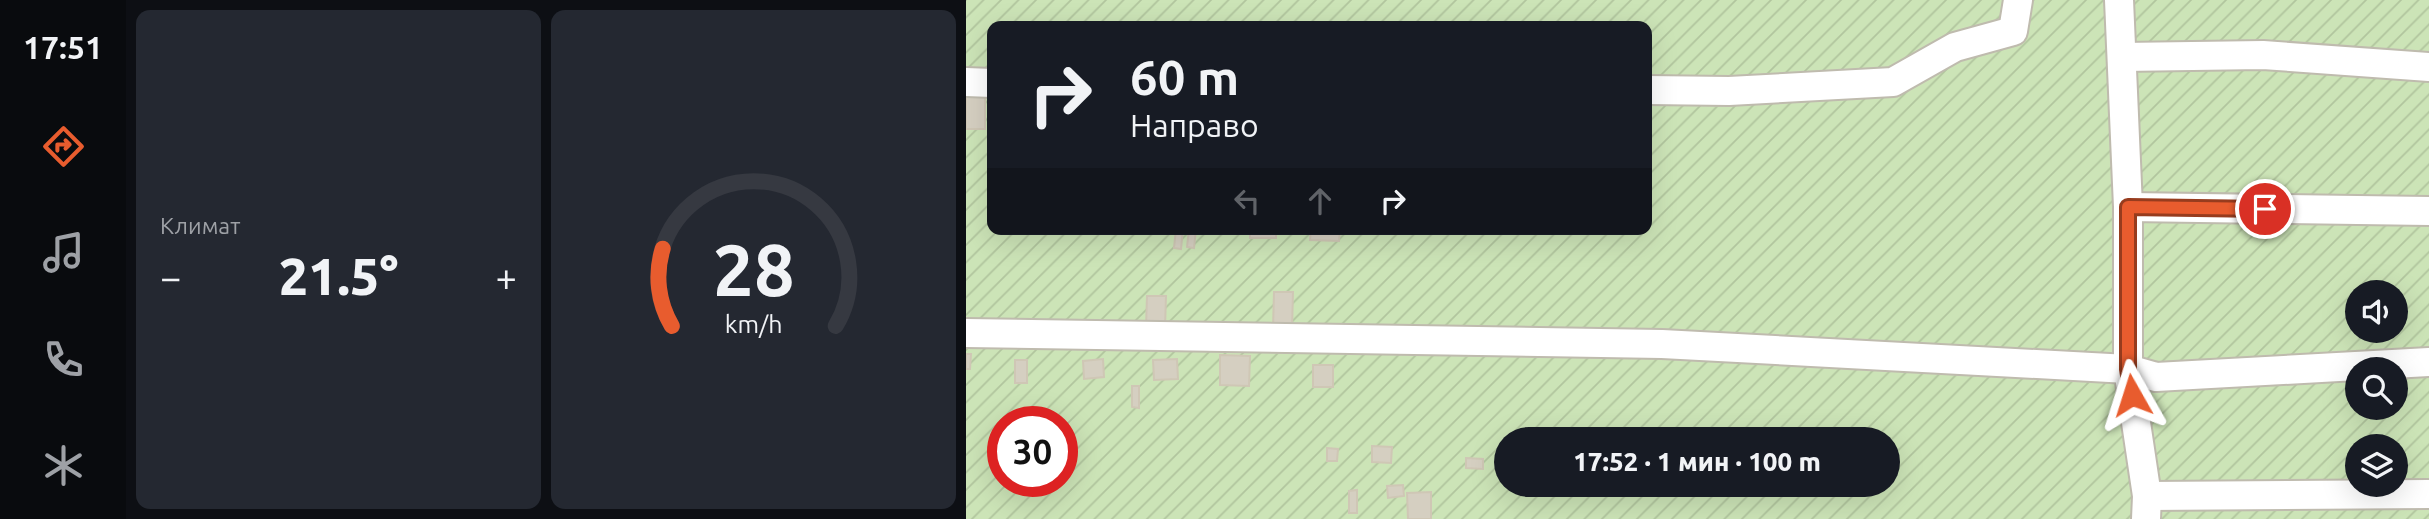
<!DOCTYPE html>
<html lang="ru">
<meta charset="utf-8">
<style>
body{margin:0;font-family:Ubuntu,sans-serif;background:#242831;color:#f1f3f6;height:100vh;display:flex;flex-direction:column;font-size:26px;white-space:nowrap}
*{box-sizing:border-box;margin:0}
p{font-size:23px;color:#9ea1a6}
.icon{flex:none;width:38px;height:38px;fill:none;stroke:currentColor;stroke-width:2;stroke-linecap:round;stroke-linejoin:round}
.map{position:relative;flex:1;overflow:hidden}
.side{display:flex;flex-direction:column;gap:10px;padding:10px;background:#0d0f14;width:840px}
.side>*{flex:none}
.banner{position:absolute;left:21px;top:21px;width:665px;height:214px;border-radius:14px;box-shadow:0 7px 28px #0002;background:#171b24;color:#f1f3f6;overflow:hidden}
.buttons{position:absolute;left:1379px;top:280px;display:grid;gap:14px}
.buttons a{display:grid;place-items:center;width:63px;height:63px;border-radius:50%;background:#171b24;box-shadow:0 7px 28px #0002;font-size:35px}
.speed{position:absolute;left:21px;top:406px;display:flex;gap:14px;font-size:35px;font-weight:700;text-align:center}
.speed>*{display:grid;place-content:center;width:91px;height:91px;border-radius:50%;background:#171b24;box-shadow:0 7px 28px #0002;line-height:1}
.speed .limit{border:10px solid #d22;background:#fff;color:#111}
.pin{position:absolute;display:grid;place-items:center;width:60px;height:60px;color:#fff;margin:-30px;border:4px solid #fff;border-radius:50%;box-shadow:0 2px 7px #0007}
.me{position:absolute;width:77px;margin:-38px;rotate:354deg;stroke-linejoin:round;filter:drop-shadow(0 0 5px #0008)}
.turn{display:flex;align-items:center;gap:24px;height:147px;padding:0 28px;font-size:32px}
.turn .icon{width:91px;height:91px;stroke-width:2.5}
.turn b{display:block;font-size:49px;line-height:60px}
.lanes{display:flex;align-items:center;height:66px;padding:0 28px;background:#0003;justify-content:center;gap:35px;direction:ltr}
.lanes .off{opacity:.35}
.big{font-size:52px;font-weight:800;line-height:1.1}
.side .tile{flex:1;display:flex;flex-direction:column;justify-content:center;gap:10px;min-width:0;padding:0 24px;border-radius:14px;background:#242831}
.side .dial{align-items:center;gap:0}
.dial svg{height:182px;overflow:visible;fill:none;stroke:#363941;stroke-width:7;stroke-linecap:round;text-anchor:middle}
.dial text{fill:#f1f3f6;stroke:none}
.heat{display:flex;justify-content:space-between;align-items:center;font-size:38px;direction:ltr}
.side .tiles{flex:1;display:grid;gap:10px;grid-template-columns:repeat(2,1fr)}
.trip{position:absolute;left:528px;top:427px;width:406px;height:70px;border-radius:35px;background:#171b24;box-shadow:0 7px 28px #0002;font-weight:800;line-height:70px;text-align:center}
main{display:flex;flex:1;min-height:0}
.dock{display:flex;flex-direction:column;width:126px;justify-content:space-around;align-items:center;background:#090b0e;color:#9ea1a6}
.dock .icon{width:49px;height:49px}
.dock .active{color:#e85c2e}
.dock b{font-size:32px;color:#f1f3f6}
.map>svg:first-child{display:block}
.garden{fill:url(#garden-furrows);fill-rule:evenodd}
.building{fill:#d5cfc1;stroke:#cfc7b5;stroke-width:2}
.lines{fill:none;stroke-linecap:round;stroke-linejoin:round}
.minor-casing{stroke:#bfbbae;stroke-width:32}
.minor{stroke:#fff;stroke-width:28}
.route-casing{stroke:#973c1e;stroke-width:18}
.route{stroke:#e85c2e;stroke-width:12}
</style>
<main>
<nav class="dock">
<b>17:51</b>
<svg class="icon active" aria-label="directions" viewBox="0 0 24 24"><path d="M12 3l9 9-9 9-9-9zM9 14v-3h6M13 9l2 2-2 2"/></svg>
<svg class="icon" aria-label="music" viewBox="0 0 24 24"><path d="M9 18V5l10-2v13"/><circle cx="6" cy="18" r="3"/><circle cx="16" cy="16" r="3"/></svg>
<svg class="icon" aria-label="phone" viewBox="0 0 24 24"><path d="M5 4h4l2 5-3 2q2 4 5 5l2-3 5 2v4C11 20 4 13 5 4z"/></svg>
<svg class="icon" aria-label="climate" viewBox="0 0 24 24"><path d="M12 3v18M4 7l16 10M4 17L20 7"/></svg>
</nav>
<section class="side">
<div class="tiles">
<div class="tile"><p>Климат</p>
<div class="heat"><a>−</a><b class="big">21.5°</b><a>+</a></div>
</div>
<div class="tile dial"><svg viewBox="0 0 100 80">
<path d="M14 69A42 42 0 1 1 86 69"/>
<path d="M14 69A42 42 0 0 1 10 35" stroke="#e85c2e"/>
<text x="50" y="56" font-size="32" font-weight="700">28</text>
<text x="50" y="72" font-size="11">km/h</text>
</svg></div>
</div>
</section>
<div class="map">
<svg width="1463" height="519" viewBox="0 0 1463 519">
<defs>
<pattern id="garden-furrows" width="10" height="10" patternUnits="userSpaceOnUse" patternTransform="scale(1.75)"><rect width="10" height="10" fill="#cce4b7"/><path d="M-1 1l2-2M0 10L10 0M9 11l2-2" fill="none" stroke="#b1c59e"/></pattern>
</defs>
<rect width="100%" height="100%" fill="#f4f2eb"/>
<path class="garden" d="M0,0H1463V519H0ZM26,26H681V229H26ZM1391,292H1430V331H1391ZM1391,369H1430V408H1391ZM37,422H96V481H37ZM541,439H922V485H541ZM1391,446H1430V485H1391Z"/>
<g class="building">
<rect x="0" y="92" width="19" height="37"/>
<polygon points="210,229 217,229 215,249 208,248"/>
<polygon points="223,229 230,229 228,248 221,247"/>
<rect x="284" y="229" width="26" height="9"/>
<polygon points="345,229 374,229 373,241 344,240"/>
<polygon points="308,292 327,292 326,329 307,328"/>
<polygon points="181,296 200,296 199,328 180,327"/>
<polygon points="0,354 5,354 4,369 0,369"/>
<polygon points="254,355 284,356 283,386 254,385"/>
<polygon points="137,359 138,377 118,379 117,361"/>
<polygon points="211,359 212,379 188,380 187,360"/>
<rect x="49" y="360" width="12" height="23"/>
<rect x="347" y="365" width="20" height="22"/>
<polygon points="166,386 173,386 173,408 166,407"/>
<polygon points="406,446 426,447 425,463 406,462"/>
<polygon points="361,448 372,449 371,461 361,461"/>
<polygon points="500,458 517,459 517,469 500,468"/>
<polygon points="437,485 438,496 422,498 421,486"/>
<polygon points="391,490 391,513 383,513 383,491"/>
<polygon points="465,492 465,519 442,519 441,493"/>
</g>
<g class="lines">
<g class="minor-casing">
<g id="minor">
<polyline points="1153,0 1162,207 1162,369 1181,496 1180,519"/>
<polyline points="1156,57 1297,55 1463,67"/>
<polyline points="0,82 26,83"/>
<polyline points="681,90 763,91 927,82 989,47 1047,31 1052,0"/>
<polyline points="1162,207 1463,211"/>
<polyline points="0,333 696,344 1162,369 1190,377 1463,362"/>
<polyline points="1181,496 1463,494"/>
</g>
</g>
<use href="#minor" class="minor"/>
</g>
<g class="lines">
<g class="route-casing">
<polyline id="route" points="1166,395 1162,369 1162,207 1299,209"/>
</g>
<use href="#route" class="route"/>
</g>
</svg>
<div class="buttons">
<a><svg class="icon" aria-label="sound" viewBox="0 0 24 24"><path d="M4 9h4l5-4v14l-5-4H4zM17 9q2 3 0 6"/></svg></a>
<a><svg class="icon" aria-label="search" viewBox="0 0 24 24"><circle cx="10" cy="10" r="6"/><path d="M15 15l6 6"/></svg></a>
<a><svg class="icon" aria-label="layers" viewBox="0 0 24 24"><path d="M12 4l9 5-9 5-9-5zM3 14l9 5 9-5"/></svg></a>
</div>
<div class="speed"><div class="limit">30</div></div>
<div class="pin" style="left:1299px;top:209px;background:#d93025"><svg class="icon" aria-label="arrive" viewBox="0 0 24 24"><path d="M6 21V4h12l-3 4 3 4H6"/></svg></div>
<svg class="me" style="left:1166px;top:395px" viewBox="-20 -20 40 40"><path d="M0-17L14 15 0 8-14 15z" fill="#e85c2e" stroke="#fff" stroke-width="4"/></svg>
<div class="trip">17:52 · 1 мин · 100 m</div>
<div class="banner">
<div class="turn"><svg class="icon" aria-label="right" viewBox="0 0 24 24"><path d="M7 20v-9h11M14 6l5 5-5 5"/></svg><div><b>60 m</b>Направо</div></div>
<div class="lanes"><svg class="icon off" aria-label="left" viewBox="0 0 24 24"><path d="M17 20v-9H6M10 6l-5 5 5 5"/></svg><svg class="icon off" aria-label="ahead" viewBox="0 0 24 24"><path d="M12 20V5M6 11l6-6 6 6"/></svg><svg class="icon" aria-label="right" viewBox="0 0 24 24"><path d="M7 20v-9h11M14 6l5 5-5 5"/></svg></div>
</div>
</div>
</main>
